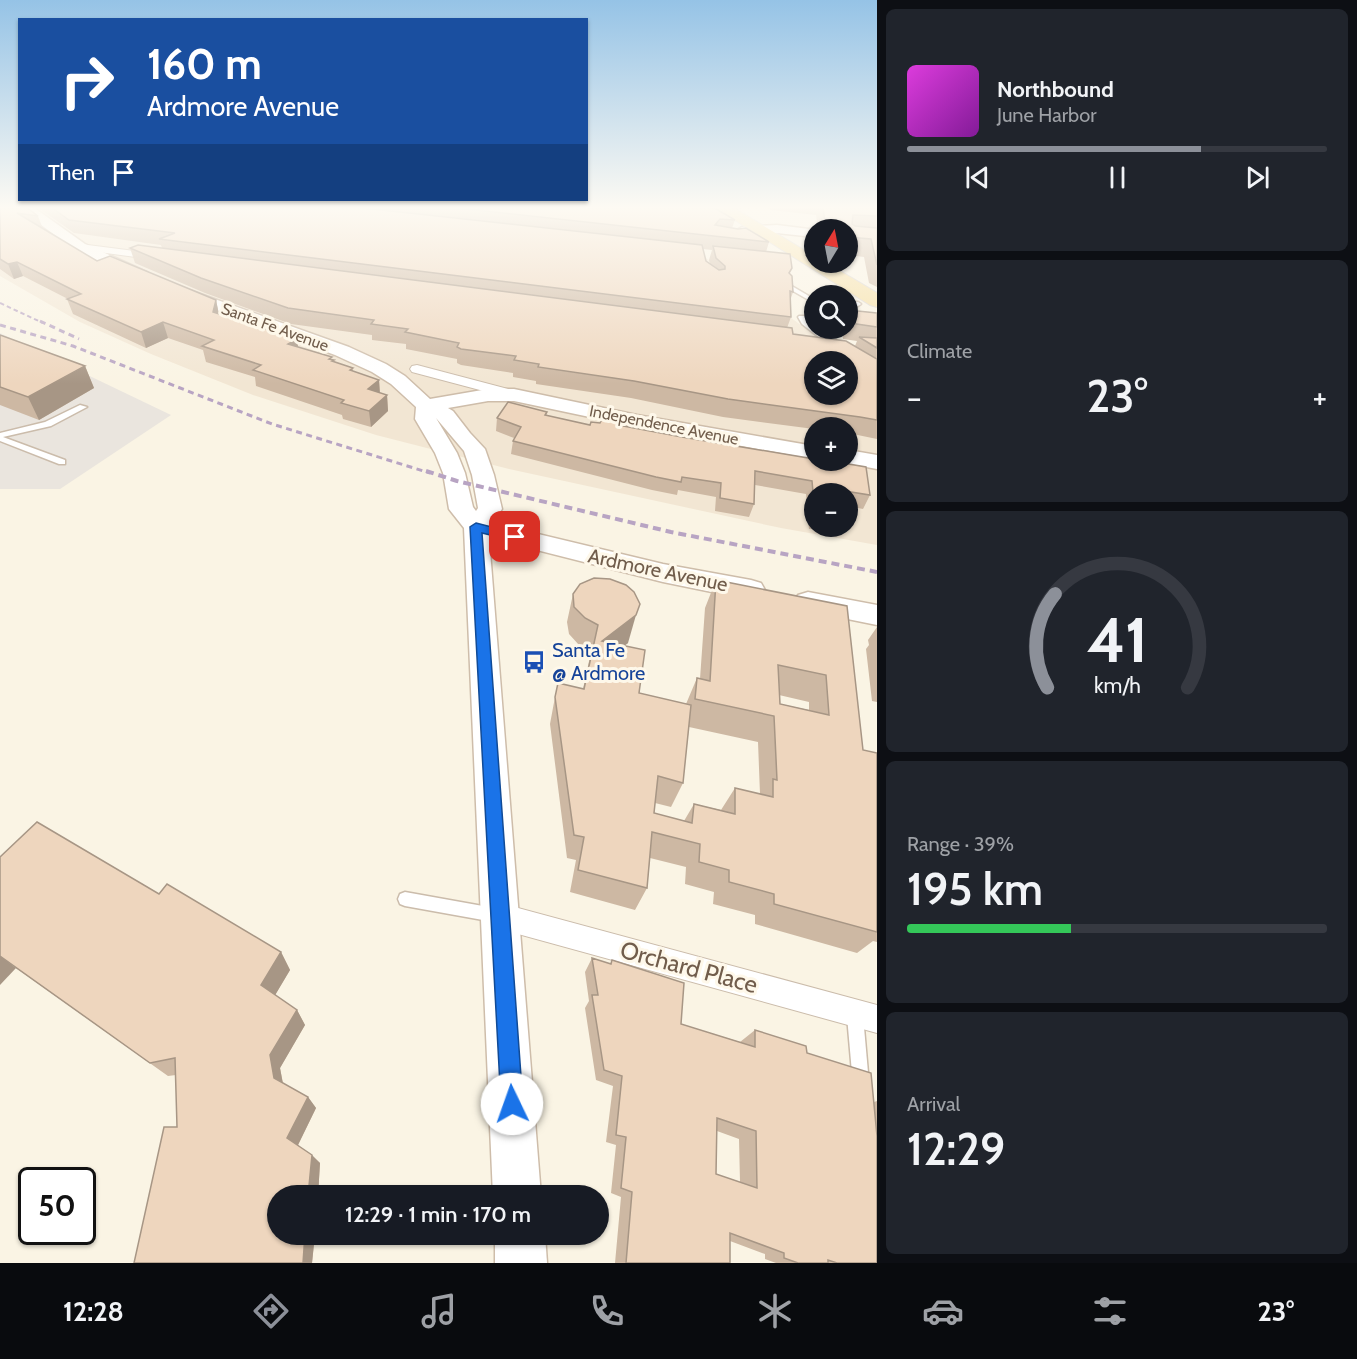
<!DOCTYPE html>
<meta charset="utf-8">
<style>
body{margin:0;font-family:Cabin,sans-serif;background:#20242c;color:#f1f3f6;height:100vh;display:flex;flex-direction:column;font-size:22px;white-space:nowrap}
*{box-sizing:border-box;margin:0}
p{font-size:20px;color:#9ea1a6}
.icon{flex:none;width:33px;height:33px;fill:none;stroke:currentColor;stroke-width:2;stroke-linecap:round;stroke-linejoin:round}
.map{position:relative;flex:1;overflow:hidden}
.side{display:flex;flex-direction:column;gap:9px;padding:9px;background:#0d0f14;width:480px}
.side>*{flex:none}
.guide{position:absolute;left:18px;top:18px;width:570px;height:183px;border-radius:0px;box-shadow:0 2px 4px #0004;background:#1a4fa0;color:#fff;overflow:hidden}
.needle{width:39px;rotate:10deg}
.tools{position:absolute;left:804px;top:219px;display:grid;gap:12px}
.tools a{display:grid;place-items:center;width:54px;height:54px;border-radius:50%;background:#171b24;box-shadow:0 2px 4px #0004;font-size:30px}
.speed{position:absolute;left:18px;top:1167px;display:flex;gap:12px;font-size:30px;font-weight:700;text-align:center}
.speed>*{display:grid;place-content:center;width:78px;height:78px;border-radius:50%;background:#171b24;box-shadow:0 2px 4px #0004;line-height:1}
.speed .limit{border:3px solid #111;border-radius:9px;background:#fff;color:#111}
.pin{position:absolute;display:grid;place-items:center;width:51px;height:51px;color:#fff;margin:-26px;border-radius:12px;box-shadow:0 3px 9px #0006}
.me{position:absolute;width:66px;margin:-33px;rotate:357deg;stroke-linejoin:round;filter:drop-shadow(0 0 4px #0008)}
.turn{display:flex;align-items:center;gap:21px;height:126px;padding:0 30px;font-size:27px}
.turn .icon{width:78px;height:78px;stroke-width:2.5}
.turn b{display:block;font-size:42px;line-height:51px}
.then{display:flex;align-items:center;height:57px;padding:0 30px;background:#0003;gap:12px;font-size:22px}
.big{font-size:45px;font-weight:600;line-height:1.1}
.side .card{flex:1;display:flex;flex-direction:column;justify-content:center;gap:9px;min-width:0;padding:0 21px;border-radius:9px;background:#20242c}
.side .dial{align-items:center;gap:0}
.dial svg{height:156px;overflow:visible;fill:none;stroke:#363941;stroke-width:7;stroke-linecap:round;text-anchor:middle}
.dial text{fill:#f1f3f6;stroke:none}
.song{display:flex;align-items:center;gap:18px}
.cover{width:72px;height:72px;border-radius:9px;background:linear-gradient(135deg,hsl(300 70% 55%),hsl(290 70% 35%))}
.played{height:6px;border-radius:3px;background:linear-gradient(90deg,#8c9099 70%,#363941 70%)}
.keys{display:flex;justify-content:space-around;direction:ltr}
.heat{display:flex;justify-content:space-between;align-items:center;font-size:33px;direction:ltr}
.charge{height:9px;border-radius:4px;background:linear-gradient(90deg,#34c759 39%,#363941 0)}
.trip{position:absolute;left:267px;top:1185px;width:342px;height:60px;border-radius:30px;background:#171b24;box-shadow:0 2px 4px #0004;font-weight:600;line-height:60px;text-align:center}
.tab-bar{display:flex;height:96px;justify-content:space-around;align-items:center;background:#090b0e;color:#9ea1a6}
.tab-bar .icon{width:42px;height:42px}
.tab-bar .current{color:#8c9099}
.tab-bar b{font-size:27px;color:#f1f3f6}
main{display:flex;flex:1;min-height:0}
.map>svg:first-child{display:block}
.residential{fill:#f2e6d3;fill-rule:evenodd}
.industrial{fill:#eae5de}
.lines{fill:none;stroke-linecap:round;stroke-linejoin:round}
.lane-casing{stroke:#cbbcab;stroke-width:3}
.street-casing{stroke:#cbbcab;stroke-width:2}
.secondary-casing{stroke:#cebdaa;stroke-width:3}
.primary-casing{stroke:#dad5d0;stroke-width:2}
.lane{fill:#fff;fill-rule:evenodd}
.street{fill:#fff;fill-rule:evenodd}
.secondary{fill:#fff;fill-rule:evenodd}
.primary{fill:#f5dea1;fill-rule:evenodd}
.rail-far2{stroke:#b8a4c3;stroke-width:2;stroke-dasharray:4.5 3;stroke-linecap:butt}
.rail-far1{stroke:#b8a4c3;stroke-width:3;stroke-dasharray:6 4.5;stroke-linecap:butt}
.rail{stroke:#b8a4c3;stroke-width:4;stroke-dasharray:8 5;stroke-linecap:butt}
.wall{fill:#cdb8a3;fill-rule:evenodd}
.shaded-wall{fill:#a79685}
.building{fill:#eed6be;stroke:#a79685;stroke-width:1.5;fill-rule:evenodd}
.route{fill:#1a73e8;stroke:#114b97;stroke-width:1.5}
.labels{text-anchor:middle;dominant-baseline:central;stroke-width:6;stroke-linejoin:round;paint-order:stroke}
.far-street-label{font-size:16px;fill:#715d4c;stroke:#fef8ea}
.street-label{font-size:20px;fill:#715d4c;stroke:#fef8ea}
.transit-label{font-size:20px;fill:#164399;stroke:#fef8ea;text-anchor:start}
.near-street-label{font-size:24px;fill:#715d4c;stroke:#fef8ea}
</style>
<main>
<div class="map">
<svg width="877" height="1263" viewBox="0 0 877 1263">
<rect width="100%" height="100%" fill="#faf4e4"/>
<path class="residential" d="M0,207H629L730,274L877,380V545L781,528L509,469L376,435L253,395L151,354L80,322L0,276ZM814,362H848V394H814ZM814,428H848V460H814ZM814,494H848V526H814Z"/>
<polygon class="industrial" points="0,333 171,415 60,489 0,489"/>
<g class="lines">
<g class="lane-casing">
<g id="lane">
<polygon points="786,285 790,285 814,299 814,303 786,287"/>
<polygon points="848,302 858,302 861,304 858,306 848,306"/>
<polygon points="799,316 814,316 814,320 805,319 807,322 837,346 837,348 833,348 802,324 798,317"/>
<polygon points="80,405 87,407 51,426 3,437 65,460 65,464 59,464 0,441 0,433 45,422"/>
<polygon points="405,892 494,908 499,910 501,915 499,920 494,922 405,906 400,904 398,899 400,894"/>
<polygon points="855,1008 861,1010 863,1016 869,1084 867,1090 861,1092 855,1090 853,1084 847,1016 849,1010"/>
</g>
</g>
<g class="street-casing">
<g id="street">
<polygon points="80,244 158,254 163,257 158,260 76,249 76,245"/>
<polygon points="417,365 519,392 521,395 514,399 412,372 410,369 412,366"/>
<polygon points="500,903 877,1005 877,1033 500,929 491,925 487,916 491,907"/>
</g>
</g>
<g class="secondary-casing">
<g id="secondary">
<polygon points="17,207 33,207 85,244 147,272 149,275 147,278 135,278 75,250"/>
<polygon points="777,225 817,230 814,230 814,237 777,233 742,235 735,231 742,227"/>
<path d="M181,287L349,347L386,364L405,376L430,399L488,389H514L637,415L814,446V459L637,427L514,401H488L448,408L453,411L470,433L485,449L494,475L502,509L492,523L663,564L751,580L761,583L765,590L761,597L751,600L663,582L489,538L541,1196H493L464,528L449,509L443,473L435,453L415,419L416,407L391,384L372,372L335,355L175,295L173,292L175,289ZM436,418L464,451L472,475L478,508L476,511L473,507L465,473L457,453Z"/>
<polygon points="848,450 877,455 877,469 840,462 848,460"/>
<polygon points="808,592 877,605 877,625 798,609 794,602 798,595"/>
<polygon points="495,1234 545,1234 547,1263 495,1263"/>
</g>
</g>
<g class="primary-casing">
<polygon id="primary" points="714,207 732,207 814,256 814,262 825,262 877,293 877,307 870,305"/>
</g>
<use href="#lane" class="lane"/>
<use href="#street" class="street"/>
<use href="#secondary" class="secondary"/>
<use href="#primary" class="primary"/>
<polyline class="rail-far2" points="0,303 43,323"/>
<g class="rail-far1">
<polyline points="40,321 79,339"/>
<polyline points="0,325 73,346 272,424 430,473"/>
</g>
<polyline class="rail" points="426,471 457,481 671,532 877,572"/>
</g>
<g class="wall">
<polygon points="0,207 38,216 43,229 97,261 216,300 219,314 297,339 298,347 334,360 334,362 353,368 353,372 379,380 380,393 387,395 388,411 371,427 343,419 342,415 256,386 255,377 206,362 203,350 168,338 146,348 73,314 67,299 68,299 23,276 14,279 0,269"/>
<path d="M37,207H713L735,220L732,228L769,242L766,252L790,274L793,292L790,301L791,317L787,328L793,334L855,346L857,341L843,339L842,329V328H848V310L877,313V439L848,433V428H814V429L723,417L631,398L536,384V381L513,377V373L461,365L457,363V359L406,349V344L372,340V335L291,324L205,293L135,263L130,248H162L161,245L74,233ZM703,249L712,250L709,260L710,264L706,261Z"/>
<polygon points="765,207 877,207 877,287 869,283 864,257 848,255 848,230 818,230 816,215 771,210"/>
<polygon points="0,335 85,366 94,388 39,420 0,405"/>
<polygon points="547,412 546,416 590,425 600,423 624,426 870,495 863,509 848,506 848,494 814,494 814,526 830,526 809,529 806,494 755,485 754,504 749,517 715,511 716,497 678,490 677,495 652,490 511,454 513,441 514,438 496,431 497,418"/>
<path d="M716,580L847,606L863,750L877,753V942L873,941L857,953L755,924V915L713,904L714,892L685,884L686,867L650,858L647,888L635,910L570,892L576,860L567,858L550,724L555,697L583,689L591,652L579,645L569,634L567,622L573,594L628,643L624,646L639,693L686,704L697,678L700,679L705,608ZM779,695L809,702V710L780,704ZM689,727L758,742L760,794L735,788L721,810L694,804L684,821L654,813L655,803L671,807L683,783Z"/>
<polygon points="877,627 877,702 872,701 866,649 869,645 868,640"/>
<polygon points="0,857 159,894 281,952 290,970 275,995 297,1010 305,1025 280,1068 283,1083 308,1097 316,1108 298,1145 320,1163 318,1196 278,1196 315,1234 312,1263 134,1263 177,1127 176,1075 168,1076 16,968"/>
<path d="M592,958L610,964L612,960L681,1024L740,1042L755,1030L807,1053L874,1102L877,1101V1263H776L765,1259V1254L730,1241V1263H615L621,1197L611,1193L616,1145L606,1142L613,1086L596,1080L585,1008L589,1001L585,972ZM717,1131L739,1139L740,1182L716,1174Z"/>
</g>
<g class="shaded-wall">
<polygon points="17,262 23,276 14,279 8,264"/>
<polygon points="216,300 219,315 213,312"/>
<polygon points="163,322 168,338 146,348 141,332"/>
<polygon points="297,339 299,354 288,344"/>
<polygon points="85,366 94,388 39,420 28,397"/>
<polygon points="379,380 380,396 368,389"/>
<polygon points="387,395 388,411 371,427 369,411"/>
<polygon points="636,615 628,643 595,668 602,641"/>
<polygon points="281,952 290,970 271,1002 261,985"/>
<polygon points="0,956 16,968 0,985"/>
<polygon points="297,1010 305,1025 280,1068 284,1090 274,1078 270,1055"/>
<polygon points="308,1097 316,1108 297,1147 287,1138"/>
<polygon points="312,1155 320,1163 318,1196 308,1196"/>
<polygon points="305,1234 315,1234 312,1263 303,1263"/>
</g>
<g class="building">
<polygon points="0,207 26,207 38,216 17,213 97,261 110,256 216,300 213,312 297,339 288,344 332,357 329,359 334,360 332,361 353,368 350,370 379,380 368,389 387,395 369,411 341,403 344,400 253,370 261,365 202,346 214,340 163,322 141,332 67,299 81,294 17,262 8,264 0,259"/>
<polygon points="51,207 354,207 702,245 706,261 719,270 725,269 725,266 716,258 713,246 790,254 792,268 789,273 792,276 793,292 790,291 791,317 159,239 175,233 69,220"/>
<polygon points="449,207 713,207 735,220 720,219 715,225 738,229 746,228 769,242"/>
<polygon points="823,207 877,207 877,216 853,215 852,224 855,226 877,228 877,265 871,239 848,237 848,230 826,230"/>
<path d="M138,245L792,328L793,334L846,341L877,359V420L860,417L728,399L634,381L538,367L539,364L514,360L516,356L461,349L457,347L459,343L405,332L408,329L371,324L374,320L288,308L201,278L130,248ZM814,362H848V394H814Z"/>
<polygon points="848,310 877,313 877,327 850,323 848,313 853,314"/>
<polygon points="0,335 85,366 28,397 0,387"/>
<polygon points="859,337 877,338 877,348"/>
<polygon points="508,402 547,412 545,415 590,425 591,422 600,423 602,419 624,423 623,426 682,437 814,459 814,460 825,460 866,467 870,495 832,489 833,494 814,494 814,503 812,481 755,471 754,504 720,498 721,483 682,477 681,482 656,477 513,441 521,427 497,418"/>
<path d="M594,578L610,579L626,585L634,592L640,604L636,615L602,641L645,650L639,693L691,705L683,783L658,776L654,813L692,823L694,804L735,814V788L773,797V779L777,780L774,716L695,699L697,678L710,681L716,580L847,606L863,750L877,753V932L774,904V894L729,882V870L699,862L700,844L652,832L647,888L578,870L584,837L574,835L555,697L558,683L584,689L598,625L585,618L574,607L573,594L580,584ZM778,665L826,675L829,715L780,704Z"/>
<polygon points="37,822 159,894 167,884 281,952 261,985 297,1010 270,1055 274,1078 308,1097 287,1138 312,1155 308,1196 278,1196 278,1234 305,1234 303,1263 134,1263 164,1127 177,1127 175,1058 150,1063 0,956 0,857"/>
<path d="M592,958L611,964L612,960L684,983L681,1024L755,1047V1030L806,1046L807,1053L871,1073L877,1136V1263H837L828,1260V1263H798L784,1258V1253L730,1233V1263H626L632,1192L621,1188L626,1137L616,1135L622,1076L604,1070L592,995H598ZM717,1118L756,1131L757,1188L716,1174Z"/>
</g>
<linearGradient id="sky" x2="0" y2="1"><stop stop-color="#95c3e6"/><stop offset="0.54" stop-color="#fdfaf3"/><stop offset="1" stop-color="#fdfaf3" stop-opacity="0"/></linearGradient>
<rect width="877" height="384" fill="url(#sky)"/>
<polygon class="route" points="476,523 519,534 521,537 515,541 482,533 523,1104 519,1112 512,1115 504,1112 501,1104 470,527"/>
<defs>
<g id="bus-bare" transform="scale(1.8)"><path d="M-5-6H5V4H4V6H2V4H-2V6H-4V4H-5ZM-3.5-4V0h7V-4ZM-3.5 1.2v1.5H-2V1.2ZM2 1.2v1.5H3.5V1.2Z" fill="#1a4fb4" stroke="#fef8ea" stroke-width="2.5" paint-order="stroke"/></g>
</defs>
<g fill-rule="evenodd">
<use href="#bus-bare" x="534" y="662"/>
</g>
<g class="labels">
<g class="far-street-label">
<text transform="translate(275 327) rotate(20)">Santa Fe Avenue</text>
<text transform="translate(664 425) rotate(11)">Independence Avenue</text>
</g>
<g class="street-label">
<text transform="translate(658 570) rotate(12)">Ardmore Avenue</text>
</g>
<g class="transit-label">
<text x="552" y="650">Santa Fe<tspan x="552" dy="23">@ Ardmore</tspan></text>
</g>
<g class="near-street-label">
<text transform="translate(689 967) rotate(15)">Orchard Place</text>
</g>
</g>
</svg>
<div class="tools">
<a><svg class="needle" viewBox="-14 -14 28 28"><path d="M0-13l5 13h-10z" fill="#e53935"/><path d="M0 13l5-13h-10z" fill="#9ea1a6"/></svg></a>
<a><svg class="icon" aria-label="search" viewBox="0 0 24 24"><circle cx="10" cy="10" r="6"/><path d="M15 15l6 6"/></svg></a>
<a><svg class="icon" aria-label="layers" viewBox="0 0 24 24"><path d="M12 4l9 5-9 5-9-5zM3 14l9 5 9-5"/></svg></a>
<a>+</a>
<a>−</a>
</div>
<div class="speed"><div class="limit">50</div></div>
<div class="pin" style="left:515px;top:537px;background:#d93025"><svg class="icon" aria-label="arrive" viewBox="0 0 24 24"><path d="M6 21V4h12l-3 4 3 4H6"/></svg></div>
<svg class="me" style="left:512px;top:1104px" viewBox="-20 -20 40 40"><circle r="19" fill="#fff"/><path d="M0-13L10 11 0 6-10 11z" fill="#1a73e8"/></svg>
<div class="trip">12:29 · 1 min · 170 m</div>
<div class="guide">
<div class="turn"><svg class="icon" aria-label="right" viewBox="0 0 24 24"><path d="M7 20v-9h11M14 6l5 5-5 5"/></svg><div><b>160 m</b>Ardmore Avenue</div></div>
<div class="then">Then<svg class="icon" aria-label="arrive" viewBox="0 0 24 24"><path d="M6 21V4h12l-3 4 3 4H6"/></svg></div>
</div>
</div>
<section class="side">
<div class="card">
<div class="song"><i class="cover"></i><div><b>Northbound</b><p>June Harbor</p></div></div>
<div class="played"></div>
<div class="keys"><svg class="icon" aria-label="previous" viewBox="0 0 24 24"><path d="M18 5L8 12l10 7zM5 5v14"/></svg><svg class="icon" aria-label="pause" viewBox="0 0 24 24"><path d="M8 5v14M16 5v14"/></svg><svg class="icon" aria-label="next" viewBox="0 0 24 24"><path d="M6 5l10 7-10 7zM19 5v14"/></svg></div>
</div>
<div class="card"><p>Climate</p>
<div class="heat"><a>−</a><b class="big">23°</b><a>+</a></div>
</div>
<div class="card dial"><svg viewBox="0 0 100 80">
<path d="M14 69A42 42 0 1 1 86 69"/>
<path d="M14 69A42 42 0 0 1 18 21" stroke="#8c9099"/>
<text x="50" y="56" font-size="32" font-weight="700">41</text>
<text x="50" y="72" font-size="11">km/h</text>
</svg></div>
<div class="card"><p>Range · 39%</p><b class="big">195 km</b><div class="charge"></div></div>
<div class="card"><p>Arrival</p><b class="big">12:29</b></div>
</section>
</main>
<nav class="tab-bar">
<b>12:28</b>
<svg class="icon current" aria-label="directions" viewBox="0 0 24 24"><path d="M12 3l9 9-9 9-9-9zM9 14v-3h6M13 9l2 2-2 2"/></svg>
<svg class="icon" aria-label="music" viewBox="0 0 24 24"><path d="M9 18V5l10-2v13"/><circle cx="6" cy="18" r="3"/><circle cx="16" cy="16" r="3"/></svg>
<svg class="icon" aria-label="phone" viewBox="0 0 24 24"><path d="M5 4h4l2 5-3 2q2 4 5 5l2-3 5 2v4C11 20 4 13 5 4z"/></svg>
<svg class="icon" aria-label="climate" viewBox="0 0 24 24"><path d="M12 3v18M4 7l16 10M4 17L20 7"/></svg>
<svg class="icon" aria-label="car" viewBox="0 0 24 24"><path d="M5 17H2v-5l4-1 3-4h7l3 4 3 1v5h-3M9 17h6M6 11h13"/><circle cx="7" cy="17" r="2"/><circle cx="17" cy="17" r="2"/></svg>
<svg class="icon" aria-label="filters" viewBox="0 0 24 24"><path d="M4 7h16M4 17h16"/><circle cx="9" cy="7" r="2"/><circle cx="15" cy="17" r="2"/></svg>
<b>23°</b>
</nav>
